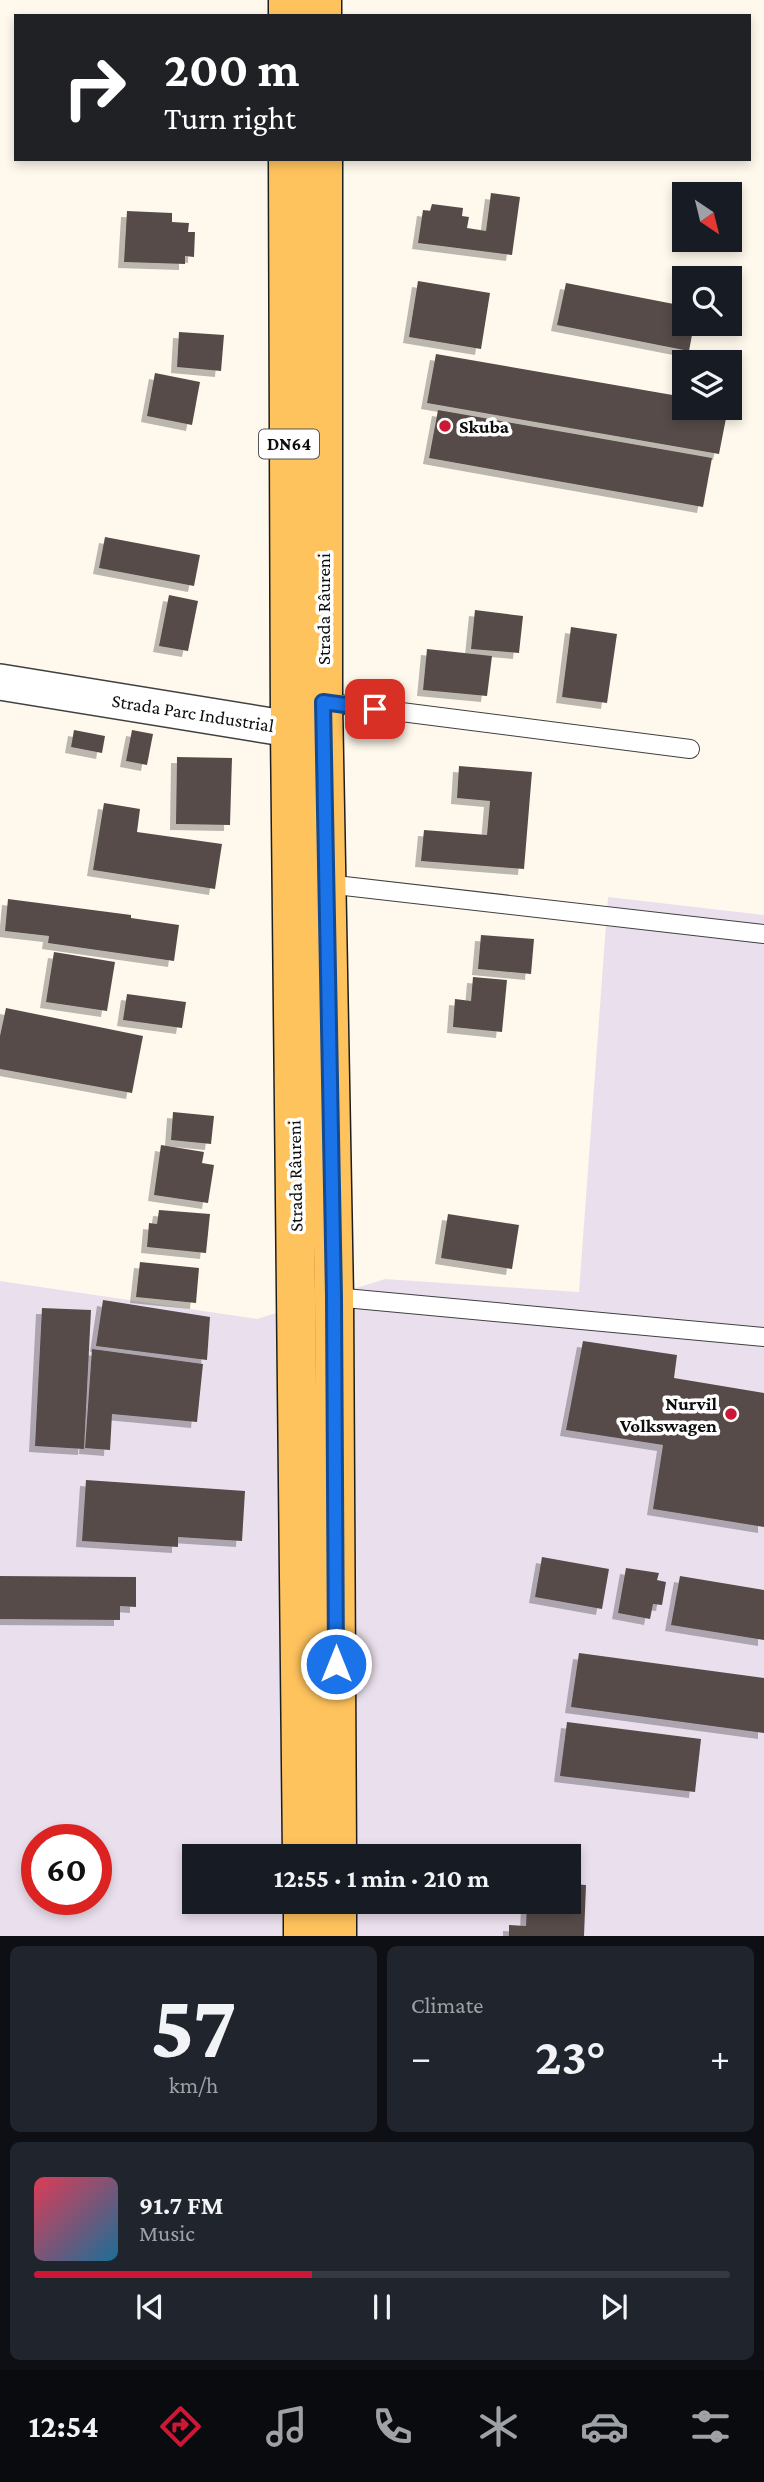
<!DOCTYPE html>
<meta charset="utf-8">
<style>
body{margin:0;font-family:"Crimson Pro",serif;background:#20242c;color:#f1f3f6;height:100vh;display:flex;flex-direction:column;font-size:26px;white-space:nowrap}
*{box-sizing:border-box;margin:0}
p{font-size:23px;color:#9ea1a6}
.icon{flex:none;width:38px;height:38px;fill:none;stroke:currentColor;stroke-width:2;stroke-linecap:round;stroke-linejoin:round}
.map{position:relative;height:1936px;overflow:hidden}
.drawer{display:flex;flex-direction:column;gap:10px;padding:10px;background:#0d0f14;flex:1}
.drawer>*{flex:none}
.banner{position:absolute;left:14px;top:14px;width:737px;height:147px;border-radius:0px;box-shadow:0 4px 10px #0003;background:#202124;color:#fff;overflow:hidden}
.needle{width:46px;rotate:145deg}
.controls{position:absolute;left:672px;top:182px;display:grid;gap:14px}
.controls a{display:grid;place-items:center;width:70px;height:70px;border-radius:0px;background:#171b24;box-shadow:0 4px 10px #0003;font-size:35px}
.speed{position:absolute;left:21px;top:1824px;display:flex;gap:14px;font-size:35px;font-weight:700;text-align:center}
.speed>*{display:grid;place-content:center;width:91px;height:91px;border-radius:50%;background:#171b24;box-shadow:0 4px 10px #0003;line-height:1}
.speed .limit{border:10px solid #d22;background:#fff;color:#111}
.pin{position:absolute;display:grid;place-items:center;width:60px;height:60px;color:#fff;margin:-30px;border-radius:14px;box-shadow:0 4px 10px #0006}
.me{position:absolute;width:77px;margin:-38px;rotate:0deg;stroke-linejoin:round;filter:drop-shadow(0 0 5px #0008)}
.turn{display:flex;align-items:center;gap:24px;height:147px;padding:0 35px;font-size:32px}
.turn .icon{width:91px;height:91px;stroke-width:2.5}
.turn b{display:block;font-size:49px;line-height:60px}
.big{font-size:52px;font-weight:700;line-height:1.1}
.drawer .widget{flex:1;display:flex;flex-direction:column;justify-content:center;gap:10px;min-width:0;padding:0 24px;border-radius:10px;background:#20242c}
.drawer .dial{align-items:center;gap:0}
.dial b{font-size:91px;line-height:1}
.song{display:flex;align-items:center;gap:21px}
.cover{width:84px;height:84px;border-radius:10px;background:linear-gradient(135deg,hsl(350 70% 55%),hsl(200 70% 35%))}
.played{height:7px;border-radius:4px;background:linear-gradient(90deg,#cc1737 40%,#363941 40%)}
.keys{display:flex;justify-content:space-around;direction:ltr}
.heat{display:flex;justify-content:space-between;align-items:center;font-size:38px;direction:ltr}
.drawer .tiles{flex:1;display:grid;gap:10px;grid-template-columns:1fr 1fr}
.widget:last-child{grid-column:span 2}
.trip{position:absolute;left:182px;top:1844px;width:399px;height:70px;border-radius:0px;background:#171b24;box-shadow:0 4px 10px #0003;font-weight:700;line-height:70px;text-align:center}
.tabs{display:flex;height:112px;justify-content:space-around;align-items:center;background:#090b0e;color:#9ea1a6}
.tabs .icon{width:49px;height:49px}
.tabs .active{color:#cc1737}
.tabs b{font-size:32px;color:#f1f3f6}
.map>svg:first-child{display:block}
.industrial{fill:#eae0ed;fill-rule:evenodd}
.building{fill:#574c48;filter:url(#shadow)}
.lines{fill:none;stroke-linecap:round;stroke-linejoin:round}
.lane-casing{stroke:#404040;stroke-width:20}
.street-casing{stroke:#404040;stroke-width:38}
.primary-casing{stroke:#1e1e1e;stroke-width:41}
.lane{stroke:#fff;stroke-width:18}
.street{stroke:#fff;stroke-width:35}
.primary{stroke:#ffc35d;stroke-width:38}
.route-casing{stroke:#114b97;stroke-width:18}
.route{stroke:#1a73e8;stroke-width:12}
.poi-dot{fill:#cc1737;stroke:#fff;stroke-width:2.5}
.labels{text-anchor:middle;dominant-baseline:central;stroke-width:7;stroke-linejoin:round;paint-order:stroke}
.shield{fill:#fff;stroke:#565656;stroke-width:2}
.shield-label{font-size:18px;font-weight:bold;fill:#0d0d0d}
.poi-label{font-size:19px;font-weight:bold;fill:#0d0d0d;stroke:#fff;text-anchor:start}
.street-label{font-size:19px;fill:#0d0d0d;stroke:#fff}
</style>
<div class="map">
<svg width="764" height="1936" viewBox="0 0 764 1936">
<defs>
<filter id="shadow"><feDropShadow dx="-6" dy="6" stdDeviation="0" flood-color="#0004"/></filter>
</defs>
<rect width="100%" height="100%" fill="#fff9ed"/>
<path class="industrial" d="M608,897L764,915V1936H0V1281L257,1319L385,1279L579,1292ZM37,1839H96V1899H37ZM194,1857H569V1902H194Z"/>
<g class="building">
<polygon points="491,193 520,197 512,255 418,243 423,210 430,211 432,204 463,208 462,216 469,217 467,228 486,231"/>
<polygon points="127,211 172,213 172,222 189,223 188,232 195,232 194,257 185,256 185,264 124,262"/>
<polygon points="418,281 490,293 481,349 409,337"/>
<polygon points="566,283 684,306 684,324 694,324 689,351 557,325"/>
<polygon points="179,332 224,335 221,371 177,367"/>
<polygon points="436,354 684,397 684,408 728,408 719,454 427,403"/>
<polygon points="155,373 200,382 192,425 147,416"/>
<polygon points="438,410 712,458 703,507 429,458"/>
<polygon points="105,537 200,555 194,586 99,568"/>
<polygon points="169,595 198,601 188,651 159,646"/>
<polygon points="475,610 523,616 519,653 471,649"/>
<polygon points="571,627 617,634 607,703 562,697"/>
<polygon points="427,649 492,656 487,696 423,690"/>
<polygon points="74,730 105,736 102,753 71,747"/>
<polygon points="132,730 153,734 147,765 126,761"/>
<polygon points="177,757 232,758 230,825 176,824"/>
<polygon points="459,766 532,772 524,869 421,861 424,830 487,835 490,801 457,798"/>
<polygon points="104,803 140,809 137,832 222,844 215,889 93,870"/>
<polygon points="8,899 131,915 131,918 179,925 174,961 48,943 49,936 5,931"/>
<polygon points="481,935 534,939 531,974 478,969"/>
<polygon points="54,952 115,962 107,1011 46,1002"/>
<polygon points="473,977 507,980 502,1032 453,1027 455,999 471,1001"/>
<polygon points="127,994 186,1002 182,1028 123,1020"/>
<polygon points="6,1008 143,1036 132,1093 0,1069 0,1036"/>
<polygon points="173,1112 214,1116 211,1144 171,1140"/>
<polygon points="161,1145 204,1152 202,1163 214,1165 208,1203 154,1195"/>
<polygon points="159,1210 210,1214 206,1253 147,1247 149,1223 157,1224"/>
<polygon points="448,1214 519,1225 512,1269 441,1258"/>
<polygon points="140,1262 199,1268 196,1303 136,1297"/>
<polygon points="103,1300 210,1317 207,1360 96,1346"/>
<polygon points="42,1308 91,1310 84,1449 35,1446"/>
<polygon points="583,1341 677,1355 674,1378 764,1393 764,1527 653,1509 663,1445 566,1430"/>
<polygon points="92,1349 203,1364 197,1422 112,1414 110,1450 85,1448"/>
<polygon points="86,1480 245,1491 242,1541 178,1537 178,1547 82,1541"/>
<polygon points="542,1557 609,1569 602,1609 535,1597"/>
<polygon points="626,1568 659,1573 657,1580 666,1582 662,1605 653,1604 650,1619 618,1613"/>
<polygon points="0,1576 136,1577 136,1607 120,1606 120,1620 0,1619"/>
<polygon points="680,1576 764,1590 764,1640 671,1625"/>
<polygon points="579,1653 764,1678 764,1733 571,1707"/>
<polygon points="567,1722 701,1739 695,1792 560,1776"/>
<polygon points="569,1884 586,1885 584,1936 509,1936 509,1925 526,1926 527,1902 569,1902"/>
</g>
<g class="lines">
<g class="lane-casing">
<g id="lane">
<polyline points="323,702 690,749"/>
<polyline points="327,884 764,934"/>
<polyline points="334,1297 764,1337"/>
</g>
</g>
<g class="street-casing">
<polyline id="street" points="0,682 290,729 307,742 308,749"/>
</g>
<g class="primary-casing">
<g id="primary">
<polyline points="288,0 288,16"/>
<polyline points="322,0 322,16"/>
<polyline points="288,159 290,729 302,1857"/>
<polyline points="323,159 323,702 334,1297 337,1857"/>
<polyline points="303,1902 303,1936"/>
<polyline points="337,1902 337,1936"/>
</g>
</g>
<use href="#lane" class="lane"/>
<use href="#street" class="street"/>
<use href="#primary" class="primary"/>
</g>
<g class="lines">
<g class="route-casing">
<polyline id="route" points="336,1664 334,1297 323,702 375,709"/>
</g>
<use href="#route" class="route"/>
</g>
<g class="poi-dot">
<circle cx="445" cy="426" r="7"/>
<circle cx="731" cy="1414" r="7"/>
</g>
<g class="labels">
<rect class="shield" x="259" y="429.5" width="60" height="29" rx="5"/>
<g class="shield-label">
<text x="289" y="444">DN64</text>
</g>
<g class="poi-label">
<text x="459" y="426">Skuba</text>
<text x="717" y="1403" text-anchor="end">Nurvil<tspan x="717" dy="22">Volkswagen</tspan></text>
</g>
<g class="street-label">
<text transform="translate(323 609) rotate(-90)">Strada Râureni</text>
<text transform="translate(193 713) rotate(9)">Strada Parc Industrial</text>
<text transform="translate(295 1176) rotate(-91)">Strada Râureni</text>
</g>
</g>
</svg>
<div class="controls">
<a><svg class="needle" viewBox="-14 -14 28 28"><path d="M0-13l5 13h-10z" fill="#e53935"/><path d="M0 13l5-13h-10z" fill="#9ea1a6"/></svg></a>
<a><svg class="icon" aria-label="search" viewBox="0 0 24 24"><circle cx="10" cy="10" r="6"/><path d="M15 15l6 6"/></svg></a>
<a><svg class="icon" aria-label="layers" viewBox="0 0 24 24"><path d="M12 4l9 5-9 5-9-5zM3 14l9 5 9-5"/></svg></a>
</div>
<div class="speed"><div class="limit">60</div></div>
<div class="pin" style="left:375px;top:709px;background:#d93025"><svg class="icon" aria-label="arrive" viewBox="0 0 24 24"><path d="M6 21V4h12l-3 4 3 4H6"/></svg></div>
<svg class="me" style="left:336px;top:1664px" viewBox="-20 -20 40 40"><circle r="17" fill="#1a73e8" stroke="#fff" stroke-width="3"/><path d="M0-11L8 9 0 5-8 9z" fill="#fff"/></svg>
<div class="trip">12:55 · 1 min · 210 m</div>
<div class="banner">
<div class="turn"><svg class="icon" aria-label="right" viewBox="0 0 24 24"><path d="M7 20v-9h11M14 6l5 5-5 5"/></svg><div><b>200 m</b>Turn right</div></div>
</div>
</div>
<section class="drawer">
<div class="tiles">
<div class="widget dial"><b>57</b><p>km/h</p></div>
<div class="widget"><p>Climate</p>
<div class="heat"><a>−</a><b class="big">23°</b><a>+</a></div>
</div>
<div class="widget">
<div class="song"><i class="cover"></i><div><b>91.7 FM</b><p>Music</p></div></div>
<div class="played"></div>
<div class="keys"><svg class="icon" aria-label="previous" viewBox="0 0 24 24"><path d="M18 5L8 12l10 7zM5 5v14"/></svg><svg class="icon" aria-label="pause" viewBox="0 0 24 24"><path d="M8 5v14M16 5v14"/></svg><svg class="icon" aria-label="next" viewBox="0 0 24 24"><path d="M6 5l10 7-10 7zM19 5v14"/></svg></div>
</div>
</div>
</section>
<nav class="tabs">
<b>12:54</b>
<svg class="icon active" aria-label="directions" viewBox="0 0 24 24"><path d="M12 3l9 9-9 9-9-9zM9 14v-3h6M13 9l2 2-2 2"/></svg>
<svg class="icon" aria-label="music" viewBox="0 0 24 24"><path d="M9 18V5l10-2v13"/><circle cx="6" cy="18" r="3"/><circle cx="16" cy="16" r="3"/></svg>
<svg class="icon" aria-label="phone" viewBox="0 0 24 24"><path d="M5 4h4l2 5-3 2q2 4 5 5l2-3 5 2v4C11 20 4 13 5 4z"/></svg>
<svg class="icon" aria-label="climate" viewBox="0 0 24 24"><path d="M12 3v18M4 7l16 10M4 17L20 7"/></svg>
<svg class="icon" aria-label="car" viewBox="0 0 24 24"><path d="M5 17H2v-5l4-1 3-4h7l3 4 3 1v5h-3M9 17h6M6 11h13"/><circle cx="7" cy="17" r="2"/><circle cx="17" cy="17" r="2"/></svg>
<svg class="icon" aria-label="filters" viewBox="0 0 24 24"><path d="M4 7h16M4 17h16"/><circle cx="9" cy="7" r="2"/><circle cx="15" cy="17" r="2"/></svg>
</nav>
